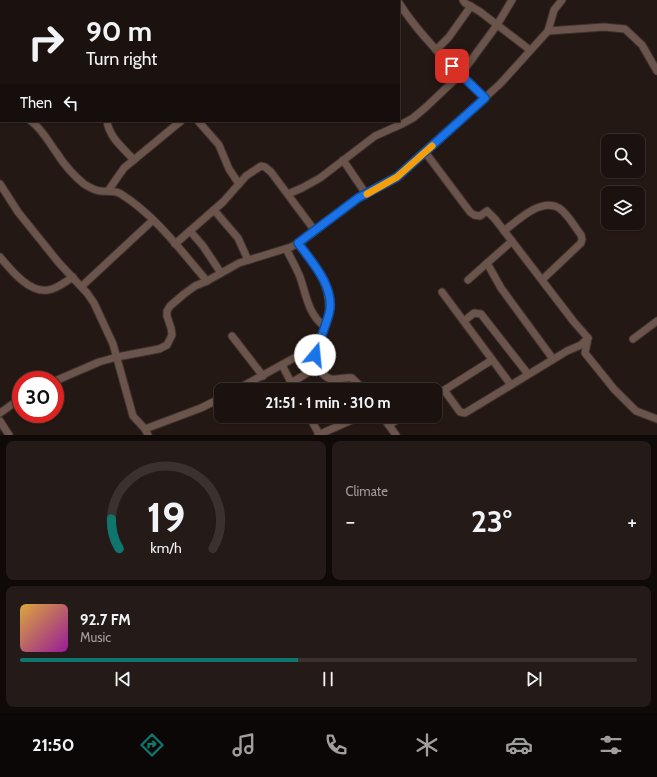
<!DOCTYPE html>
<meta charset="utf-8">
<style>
body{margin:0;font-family:Cabin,sans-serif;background:#241b18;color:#f1f3f6;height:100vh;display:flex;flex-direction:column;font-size:15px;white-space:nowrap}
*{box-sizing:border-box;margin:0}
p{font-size:13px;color:#a09e9e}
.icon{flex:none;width:22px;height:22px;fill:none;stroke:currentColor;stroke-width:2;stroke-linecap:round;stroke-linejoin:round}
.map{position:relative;height:435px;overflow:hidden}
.sheet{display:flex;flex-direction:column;gap:6px;padding:6px;background:#0f0a08;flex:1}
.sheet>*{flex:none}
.guide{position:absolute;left:0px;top:0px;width:400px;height:122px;box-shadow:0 1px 3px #0004,0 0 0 1px #39322f;background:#1b120f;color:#f1f3f6;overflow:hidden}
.buttons{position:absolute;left:601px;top:134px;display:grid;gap:8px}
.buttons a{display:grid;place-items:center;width:44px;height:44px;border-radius:8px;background:#1b120f;box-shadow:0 1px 3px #0004,0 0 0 1px #39322f;font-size:20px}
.speed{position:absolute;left:12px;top:371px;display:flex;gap:8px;font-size:20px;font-weight:700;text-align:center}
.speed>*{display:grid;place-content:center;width:52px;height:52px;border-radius:50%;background:#1b120f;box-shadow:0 1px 3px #0004,0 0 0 1px #39322f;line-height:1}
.speed .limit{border:6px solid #d22;background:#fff;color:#111}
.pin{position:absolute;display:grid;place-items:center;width:34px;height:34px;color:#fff;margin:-17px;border-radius:8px;box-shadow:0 2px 6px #0006}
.me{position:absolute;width:44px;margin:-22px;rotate:17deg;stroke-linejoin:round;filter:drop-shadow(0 0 3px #0008)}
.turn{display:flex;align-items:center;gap:14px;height:84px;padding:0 20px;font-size:18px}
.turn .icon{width:52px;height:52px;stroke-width:2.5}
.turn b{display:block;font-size:28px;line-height:34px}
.then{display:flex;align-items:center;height:38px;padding:0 20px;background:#0003;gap:8px;font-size:15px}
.big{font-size:30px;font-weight:700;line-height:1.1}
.sheet .widget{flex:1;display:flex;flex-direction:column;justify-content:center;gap:6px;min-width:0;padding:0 14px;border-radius:8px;background:#241b18}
.sheet .dial{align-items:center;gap:0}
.dial svg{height:104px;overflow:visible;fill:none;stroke:#39322f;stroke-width:7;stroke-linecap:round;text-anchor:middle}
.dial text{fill:#f1f3f6;stroke:none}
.song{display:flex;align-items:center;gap:12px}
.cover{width:48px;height:48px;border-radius:6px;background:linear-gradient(135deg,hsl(40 70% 55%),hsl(300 70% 35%))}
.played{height:4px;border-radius:2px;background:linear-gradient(90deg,#0f766e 45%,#39322f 45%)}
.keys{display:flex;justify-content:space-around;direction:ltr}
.heat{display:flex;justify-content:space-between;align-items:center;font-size:22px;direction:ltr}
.sheet .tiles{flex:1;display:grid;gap:6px;grid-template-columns:1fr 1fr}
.widget:last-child{grid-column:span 2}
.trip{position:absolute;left:214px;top:383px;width:228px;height:40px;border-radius:8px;background:#1b120f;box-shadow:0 1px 3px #0004,0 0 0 1px #39322f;font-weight:700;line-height:40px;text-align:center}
.menu{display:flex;height:64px;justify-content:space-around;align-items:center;background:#0b0706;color:#a09e9e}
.menu .icon{width:28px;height:28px}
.menu .on{color:#0f766e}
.menu b{font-size:18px;color:#f1f3f6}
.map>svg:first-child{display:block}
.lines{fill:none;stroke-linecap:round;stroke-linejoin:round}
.minor-casing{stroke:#3e322e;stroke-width:9}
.secondary-casing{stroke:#3e322e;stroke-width:12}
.minor{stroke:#6a544b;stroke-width:7}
.secondary{stroke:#987465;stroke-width:10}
.route-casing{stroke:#114b97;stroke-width:10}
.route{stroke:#1a73e8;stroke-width:7}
.slow{stroke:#f59e0b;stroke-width:7}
</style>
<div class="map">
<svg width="657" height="435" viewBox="0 0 657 435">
<rect width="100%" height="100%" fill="#241814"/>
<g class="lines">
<g class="minor-casing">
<g id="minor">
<polyline points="18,0 19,1"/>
<polyline points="178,0 178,1"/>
<polyline points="222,0 223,1"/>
<polyline points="463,0 465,3 479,11 530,50"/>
<polyline points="187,1 188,0"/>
<path d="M399,3C422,39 454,68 485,98"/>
<polyline points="548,31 604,27 625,29 642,45 657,71"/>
<polyline points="436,50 449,37 471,6"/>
<polyline points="0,103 1,104"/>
<path d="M31,121C42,129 48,141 56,152C63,163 73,175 84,184C89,187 95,191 101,191C108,192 114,190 121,194C156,216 181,251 207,281"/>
<path d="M107,121C109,137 123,148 134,160"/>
<polyline points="198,121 219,145 229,169 239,184"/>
<polyline points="425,152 470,212 474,215 480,216 487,211 495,219 574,322 588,338 585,353 614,389 636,411 657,419"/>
<polyline points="343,160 366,194"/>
<polyline points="0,184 18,212 59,263 87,293 94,303 113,344 133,416 145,429 148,435"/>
<polyline points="108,191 124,168 181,121"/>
<polyline points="288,194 302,188 320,178 375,136 402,124 413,118 425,108 461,74 497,25 512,0"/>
<polyline points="214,210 238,238 248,260"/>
<polyline points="190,231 203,246 221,273"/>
<path d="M504,231C517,221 541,197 559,208C568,214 574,226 581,235L582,239L581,243L543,279"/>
<path d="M298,243C314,264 329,280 329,308C330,329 305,351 321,372C324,375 326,378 331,379C337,380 345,377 352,378L364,390"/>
<polyline points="175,244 223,202 246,176 261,166 265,167 271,172 315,231"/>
<path d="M286,249C291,258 296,267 300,277C306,294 308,314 324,326"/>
<path d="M0,257C11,270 29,293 48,290C57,289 65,282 73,277"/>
<polyline points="487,263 501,288 553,359"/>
<polyline points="468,280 512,241"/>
<polyline points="82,286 153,220"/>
<polyline points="442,292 511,385"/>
<polyline points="464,321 474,313 481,314 528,374"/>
<polyline points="232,336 263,376"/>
<polyline points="633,339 657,321"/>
<polyline points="282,365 295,390"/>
<polyline points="55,381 99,362 117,357 159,349 167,345 172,335 171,328 167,316 167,311 170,306 184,294 195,286 207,281 239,263 291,247 302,241 341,211 358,198 397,177 500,84 548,31 554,10 562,0"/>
<polyline points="291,383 317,367"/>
<polyline points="236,390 294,358 305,356 315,355"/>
<polyline points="444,390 460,412 465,413 567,351 581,345 588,338"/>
<polyline points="435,396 492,360"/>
<polyline points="0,413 21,398"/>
<polyline points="309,416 319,434"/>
<polyline points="382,416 396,435"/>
<polyline points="0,421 9,435"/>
<polyline points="389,425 403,416"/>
<polyline points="145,429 201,408 221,398"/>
<polyline points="318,435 361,416"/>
</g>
</g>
<g class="secondary-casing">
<g id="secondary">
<polyline points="42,1 43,0"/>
<polyline points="0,60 1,58"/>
</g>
</g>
<use href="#minor" class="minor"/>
<use href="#secondary" class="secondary"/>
</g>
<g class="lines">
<g class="route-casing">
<path id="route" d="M315,355C319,342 325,328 329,314C336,288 312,262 298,243L358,198L397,177L485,98L452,66"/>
</g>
<use href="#route" class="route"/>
<polyline class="slow" points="367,194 397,177 432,146"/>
</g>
</svg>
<div class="buttons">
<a><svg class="icon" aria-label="search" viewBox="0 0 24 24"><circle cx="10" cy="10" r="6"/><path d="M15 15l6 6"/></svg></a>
<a><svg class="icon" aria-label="layers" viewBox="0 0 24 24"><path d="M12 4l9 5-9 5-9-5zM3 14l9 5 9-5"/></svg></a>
</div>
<div class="speed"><div class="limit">30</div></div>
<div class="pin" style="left:452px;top:66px;background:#d93025"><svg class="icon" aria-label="arrive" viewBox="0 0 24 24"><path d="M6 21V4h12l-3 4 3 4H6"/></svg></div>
<svg class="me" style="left:315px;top:355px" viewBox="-20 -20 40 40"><circle r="19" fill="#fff"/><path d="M0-13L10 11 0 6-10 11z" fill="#1a73e8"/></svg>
<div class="trip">21:51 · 1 min · 310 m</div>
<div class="guide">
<div class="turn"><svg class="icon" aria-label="right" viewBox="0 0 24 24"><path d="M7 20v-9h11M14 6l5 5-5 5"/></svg><div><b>90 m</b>Turn right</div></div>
<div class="then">Then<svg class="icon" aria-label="left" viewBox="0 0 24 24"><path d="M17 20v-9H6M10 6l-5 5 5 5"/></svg></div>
</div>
</div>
<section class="sheet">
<div class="tiles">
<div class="widget dial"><svg viewBox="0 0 100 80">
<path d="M14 69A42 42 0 1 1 86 69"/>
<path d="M14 69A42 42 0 0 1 8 46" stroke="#0f766e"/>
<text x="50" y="56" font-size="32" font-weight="700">19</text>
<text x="50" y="72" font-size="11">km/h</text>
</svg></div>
<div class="widget"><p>Climate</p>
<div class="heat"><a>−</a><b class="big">23°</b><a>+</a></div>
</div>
<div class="widget">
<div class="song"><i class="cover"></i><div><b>92.7 FM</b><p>Music</p></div></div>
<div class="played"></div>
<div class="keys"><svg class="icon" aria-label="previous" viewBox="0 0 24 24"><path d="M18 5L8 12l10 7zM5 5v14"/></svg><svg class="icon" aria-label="pause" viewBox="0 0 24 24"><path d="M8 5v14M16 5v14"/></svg><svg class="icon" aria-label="next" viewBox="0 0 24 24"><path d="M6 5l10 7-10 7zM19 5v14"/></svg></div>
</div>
</div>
</section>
<nav class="menu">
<b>21:50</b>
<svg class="icon on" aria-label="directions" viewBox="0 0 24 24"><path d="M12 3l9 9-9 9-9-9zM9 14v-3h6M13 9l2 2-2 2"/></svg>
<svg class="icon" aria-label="music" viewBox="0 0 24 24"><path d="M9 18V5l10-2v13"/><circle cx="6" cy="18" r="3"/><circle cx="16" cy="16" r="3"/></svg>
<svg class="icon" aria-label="phone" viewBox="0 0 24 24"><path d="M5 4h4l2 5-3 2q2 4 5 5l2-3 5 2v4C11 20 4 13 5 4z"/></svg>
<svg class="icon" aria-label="climate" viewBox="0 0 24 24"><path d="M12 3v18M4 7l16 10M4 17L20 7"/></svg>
<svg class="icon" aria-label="car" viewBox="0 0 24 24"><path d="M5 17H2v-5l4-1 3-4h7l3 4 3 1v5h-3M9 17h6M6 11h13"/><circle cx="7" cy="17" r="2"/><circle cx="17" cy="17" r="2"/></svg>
<svg class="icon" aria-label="filters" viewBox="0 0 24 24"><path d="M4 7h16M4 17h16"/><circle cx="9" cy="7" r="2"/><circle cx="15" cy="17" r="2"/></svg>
</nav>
